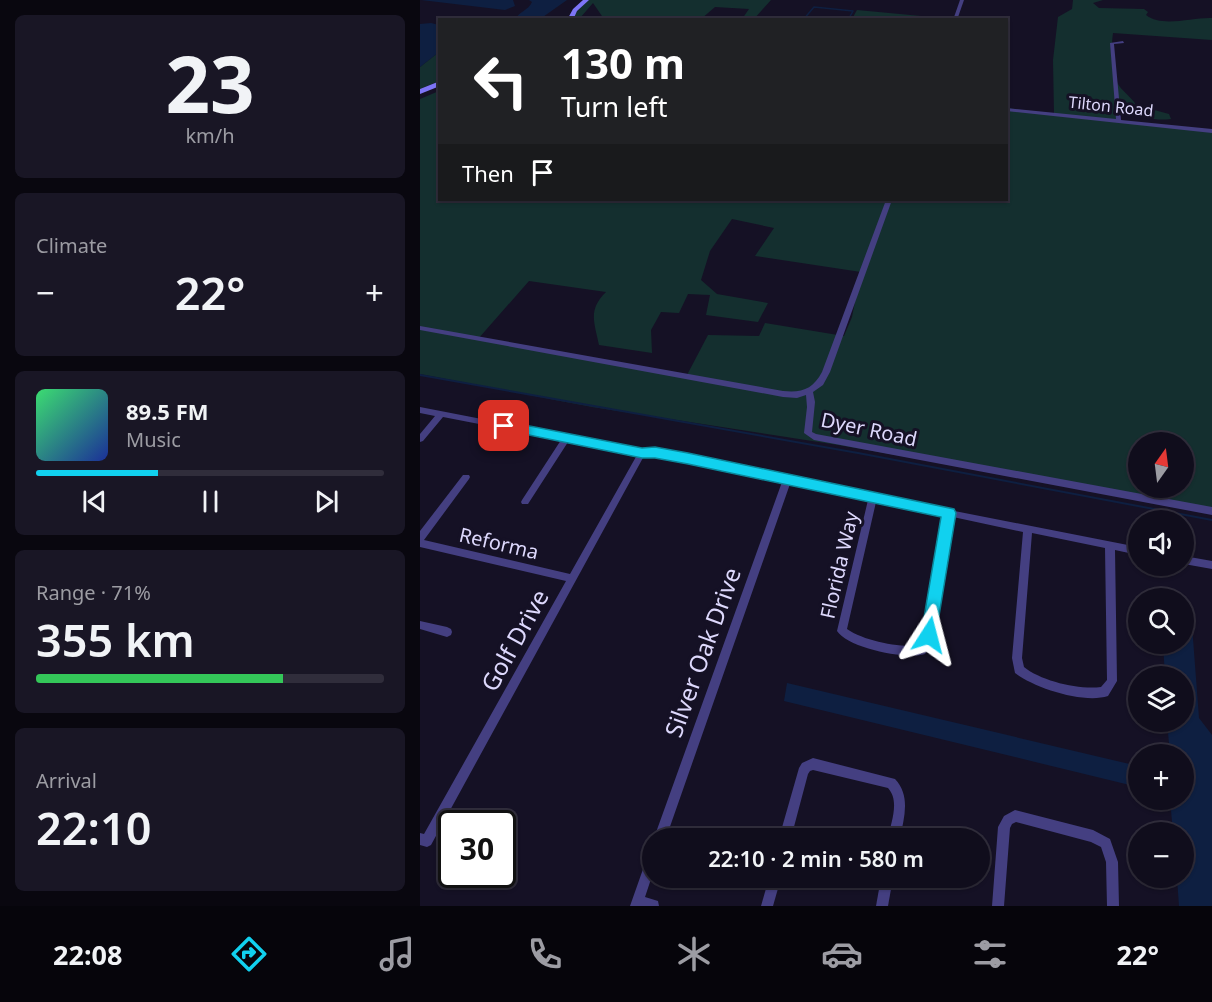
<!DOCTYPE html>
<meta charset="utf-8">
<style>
body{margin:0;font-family:"Noto Sans",sans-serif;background:#191625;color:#f1f3f6;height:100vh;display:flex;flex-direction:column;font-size:22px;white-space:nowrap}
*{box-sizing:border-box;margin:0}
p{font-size:20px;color:#9c9ca3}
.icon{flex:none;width:33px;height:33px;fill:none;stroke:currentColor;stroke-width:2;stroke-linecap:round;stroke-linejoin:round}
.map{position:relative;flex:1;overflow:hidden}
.drawer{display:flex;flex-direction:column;gap:15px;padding:15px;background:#09070f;width:420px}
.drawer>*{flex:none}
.top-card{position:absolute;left:18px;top:18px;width:570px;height:183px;border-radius:0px;box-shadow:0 2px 4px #0004,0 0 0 2px #302d3b;background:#202124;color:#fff;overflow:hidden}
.needle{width:39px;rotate:14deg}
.tools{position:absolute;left:708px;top:432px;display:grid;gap:12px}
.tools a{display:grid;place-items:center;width:66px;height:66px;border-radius:50%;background:#100d1c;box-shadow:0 2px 4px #0004,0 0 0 2px #302d3b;font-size:30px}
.speed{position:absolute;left:18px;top:810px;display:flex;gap:12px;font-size:30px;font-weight:700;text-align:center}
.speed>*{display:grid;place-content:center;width:78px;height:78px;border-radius:50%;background:#100d1c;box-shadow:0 2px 4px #0004,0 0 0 2px #302d3b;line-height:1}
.speed .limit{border:3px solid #111;border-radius:9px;background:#fff;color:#111}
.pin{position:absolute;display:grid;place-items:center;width:51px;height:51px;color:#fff;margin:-26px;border-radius:12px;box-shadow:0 3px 9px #0006}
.me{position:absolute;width:66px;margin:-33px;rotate:9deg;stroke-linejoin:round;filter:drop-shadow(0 0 4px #0008)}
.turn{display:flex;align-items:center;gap:21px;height:126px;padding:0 24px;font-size:27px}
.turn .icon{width:78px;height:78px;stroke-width:2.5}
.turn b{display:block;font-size:42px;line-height:51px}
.then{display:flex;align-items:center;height:57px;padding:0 24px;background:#0003;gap:12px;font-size:22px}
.big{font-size:45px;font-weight:600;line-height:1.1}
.drawer .tile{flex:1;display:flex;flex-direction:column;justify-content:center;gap:9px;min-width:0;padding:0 21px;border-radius:9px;background:#191625}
.drawer .dial{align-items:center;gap:0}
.dial b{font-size:78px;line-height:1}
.song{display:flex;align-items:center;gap:18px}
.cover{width:72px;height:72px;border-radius:9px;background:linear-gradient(135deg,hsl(140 70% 55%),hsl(230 70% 35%))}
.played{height:6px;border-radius:3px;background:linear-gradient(90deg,#11d1ef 35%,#302d3b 35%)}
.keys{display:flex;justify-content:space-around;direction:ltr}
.heat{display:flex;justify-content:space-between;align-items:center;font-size:33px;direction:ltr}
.charge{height:9px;border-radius:4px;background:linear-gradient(90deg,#34c759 71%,#302d3b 0)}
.trip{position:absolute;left:222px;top:828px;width:348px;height:60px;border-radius:30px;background:#100d1c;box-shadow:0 2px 4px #0004,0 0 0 2px #302d3b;font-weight:600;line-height:60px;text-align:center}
.tab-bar{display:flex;height:96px;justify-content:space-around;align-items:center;background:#06050b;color:#9c9ca3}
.tab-bar .icon{width:42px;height:42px}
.tab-bar .on{color:#11d1ef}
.tab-bar b{font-size:27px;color:#f1f3f6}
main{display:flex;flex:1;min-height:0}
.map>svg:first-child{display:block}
.green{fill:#142f2f;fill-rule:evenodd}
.water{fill:#0e1f41}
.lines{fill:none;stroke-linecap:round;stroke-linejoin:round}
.stream-far1{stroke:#0e1f41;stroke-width:1.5}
.stream{stroke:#0e1f41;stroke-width:2}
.street{fill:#443f81;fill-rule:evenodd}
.secondary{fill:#7d75f6;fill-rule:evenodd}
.route{fill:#11d1ef;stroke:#0b889b;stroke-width:1.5}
.labels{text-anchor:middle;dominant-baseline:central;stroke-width:6;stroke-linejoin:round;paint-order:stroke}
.far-street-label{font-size:16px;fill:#ddd8fc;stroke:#151125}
.street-label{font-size:20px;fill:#ddd8fc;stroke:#151125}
.near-street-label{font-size:24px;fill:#ddd8fc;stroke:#151125}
</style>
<main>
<section class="drawer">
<div class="tile dial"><b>23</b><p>km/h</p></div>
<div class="tile"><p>Climate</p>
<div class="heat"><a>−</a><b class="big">22°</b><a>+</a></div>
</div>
<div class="tile">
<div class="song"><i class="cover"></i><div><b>89.5 FM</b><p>Music</p></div></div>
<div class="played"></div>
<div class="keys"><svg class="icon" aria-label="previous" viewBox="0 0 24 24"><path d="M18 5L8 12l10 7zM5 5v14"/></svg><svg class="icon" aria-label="pause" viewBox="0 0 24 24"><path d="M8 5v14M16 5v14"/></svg><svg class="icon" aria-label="next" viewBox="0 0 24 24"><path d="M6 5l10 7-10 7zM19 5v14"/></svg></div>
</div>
<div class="tile"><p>Range · 71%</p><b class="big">355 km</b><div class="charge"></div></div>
<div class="tile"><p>Arrival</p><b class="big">22:10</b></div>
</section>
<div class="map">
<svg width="792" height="906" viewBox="0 0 792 906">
<rect width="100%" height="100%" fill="#151125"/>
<g class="green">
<polygon points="167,0 351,0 334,19 322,19 329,9 295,7 281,19 184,19 173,3 160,18 152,17"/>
<path d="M653,0H683L673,3L679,8L724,9L728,12L726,15C742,28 773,17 792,18V40L693,33C691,47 691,69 697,82C701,91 711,96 716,105L749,114L751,119C736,121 725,118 712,112L708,105L696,101L697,120L792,131V510L418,445L172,407L0,374V99L19,91L20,200H586L587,108L634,114L633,60L638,17L652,9ZM312,219L354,228L335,256L441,272L432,317L424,336L345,323L339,336L288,335L267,375L58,339L109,281L186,292C168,310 174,321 179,345L232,353L231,330L241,312L259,313L268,294L290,295L286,315L338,322L348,303L297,294L281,280L290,251ZM718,442H764V488H718Z"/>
<polygon points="437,10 533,19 432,19"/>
<polygon points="19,52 19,81 0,89 0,67"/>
</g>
<g class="water">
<polygon points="1,0 93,0 95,6 85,10"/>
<path d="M109,0H147L120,19H96C97,13 109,10 112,2Z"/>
<polygon points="11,23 19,25 19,52 0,67 0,24"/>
<polygon points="764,606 771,612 779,718 792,735 792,906 759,906 757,878 764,878 764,832 753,832 750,800 764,800 764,754 750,754 747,722 764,722 764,676 745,676 743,644 764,644"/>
<polygon points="367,683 718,766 718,787 368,702 364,701"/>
</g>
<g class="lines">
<polyline class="stream-far1" points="383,20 394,7 433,11 428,20"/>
<polyline class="stream" points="0,375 438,453 792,520"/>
<g class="street">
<polygon points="540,0 544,0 537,20 533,20"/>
<polygon points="703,41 704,43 694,44 701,120 792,129 792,133 586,111 586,108 696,119 690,43"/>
<path d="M466,200H472L410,372L403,385L393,392L395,402L392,432L396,434L792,507V515L394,440L384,433L387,407L386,395L377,398L363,397L0,330V326L363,391C382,393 393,389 402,372Z"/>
<path d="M0,407L144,435L147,434L151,436L222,450H235L268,456L453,495L718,547V555L695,550L697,681L688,696C664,704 614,688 595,673L592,658L603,532L533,517L513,643L505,654C486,660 428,648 417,631L448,500L370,484L246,838H234L362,482L268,462L235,456H224L11,845L7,847L0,845V833L4,834L146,581L0,547V531L43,475H49L50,477L49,479L4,540L150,574L217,455L148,442L108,504H102L101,502L102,500L141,440L23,417L3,441L0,442V434L15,416L0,413ZM456,502L524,516L503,641L498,646C478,647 444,641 427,629ZM612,533L685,548L687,680L681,687C659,690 621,681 604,667L602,658Z"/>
<polygon points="764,556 792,561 792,569 764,564"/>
<polygon points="0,621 27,627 31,629 32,632 31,635 27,637 0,629"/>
<path d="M393,758L475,779C491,796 484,818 480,838H468C471,822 480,801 468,788L393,770L390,771L388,774L371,838H359L379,768L382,763Z"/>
<polygon points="595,810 673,830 690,839 698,862 699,906 687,906 686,862 681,847 671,842 596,822 592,824 590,828 584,906 572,906 578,827 584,816"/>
<polygon points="232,853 232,876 225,897 238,901 239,906 210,906 228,855"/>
<polygon points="349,878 361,878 353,906 341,906"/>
<polygon points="461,878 473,878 468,906 456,906"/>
</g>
<g class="secondary">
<polygon points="163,0 169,0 157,11 153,20 147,20 153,9"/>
<polygon points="20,81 20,86 0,94 0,89"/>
</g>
</g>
<polygon class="route" points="84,421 222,448 235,447 268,453 534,509 536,513 515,640 509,642 504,640 501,635 521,517 268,464 235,458 222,458 79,429 77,426 79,422"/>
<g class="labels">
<g class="far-street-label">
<text transform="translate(691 106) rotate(6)">Tilton Road</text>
</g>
<g class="street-label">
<text transform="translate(449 429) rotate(12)">Dyer Road</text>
<text transform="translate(79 543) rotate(13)">Reforma</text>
<text transform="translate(419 565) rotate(-77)">Florida Way</text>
</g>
<g class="near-street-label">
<text transform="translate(94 640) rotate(-61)">Golf Drive</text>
<text transform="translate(282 652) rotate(-70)">Silver Oak Drive</text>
</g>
</g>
</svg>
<div class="tools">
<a><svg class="needle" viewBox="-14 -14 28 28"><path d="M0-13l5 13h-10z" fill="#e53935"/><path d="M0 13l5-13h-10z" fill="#9c9ca3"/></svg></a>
<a><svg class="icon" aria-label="sound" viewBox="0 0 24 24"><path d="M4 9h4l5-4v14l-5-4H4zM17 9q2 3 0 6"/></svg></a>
<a><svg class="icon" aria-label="search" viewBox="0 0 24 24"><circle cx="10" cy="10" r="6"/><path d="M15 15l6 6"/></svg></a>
<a><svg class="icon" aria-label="layers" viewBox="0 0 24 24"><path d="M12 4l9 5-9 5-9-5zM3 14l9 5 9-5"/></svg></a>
<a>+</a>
<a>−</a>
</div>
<div class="speed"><div class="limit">30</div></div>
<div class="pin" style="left:84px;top:426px;background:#d93025"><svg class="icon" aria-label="arrive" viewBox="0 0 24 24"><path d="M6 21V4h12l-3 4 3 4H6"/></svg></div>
<svg class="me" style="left:509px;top:635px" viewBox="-20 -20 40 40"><path d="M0-17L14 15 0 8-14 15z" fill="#11d1ef" stroke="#fff" stroke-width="4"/></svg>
<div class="trip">22:10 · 2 min · 580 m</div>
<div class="top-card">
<div class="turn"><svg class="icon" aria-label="left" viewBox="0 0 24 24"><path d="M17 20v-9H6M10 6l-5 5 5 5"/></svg><div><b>130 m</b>Turn left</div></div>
<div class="then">Then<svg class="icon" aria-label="arrive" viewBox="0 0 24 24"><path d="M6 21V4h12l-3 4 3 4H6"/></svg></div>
</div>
</div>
</main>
<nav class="tab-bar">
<b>22:08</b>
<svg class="icon on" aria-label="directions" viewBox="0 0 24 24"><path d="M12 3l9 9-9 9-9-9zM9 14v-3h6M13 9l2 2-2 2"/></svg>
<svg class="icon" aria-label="music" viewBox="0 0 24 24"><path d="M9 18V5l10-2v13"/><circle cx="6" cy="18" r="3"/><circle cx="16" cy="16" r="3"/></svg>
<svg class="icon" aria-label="phone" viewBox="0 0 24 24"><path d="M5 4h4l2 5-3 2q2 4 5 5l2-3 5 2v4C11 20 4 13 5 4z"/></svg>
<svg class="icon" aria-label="climate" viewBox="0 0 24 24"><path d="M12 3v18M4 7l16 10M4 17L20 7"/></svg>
<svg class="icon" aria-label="car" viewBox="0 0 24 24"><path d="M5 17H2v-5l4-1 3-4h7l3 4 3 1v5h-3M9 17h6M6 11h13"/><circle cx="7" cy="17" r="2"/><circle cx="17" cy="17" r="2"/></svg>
<svg class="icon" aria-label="filters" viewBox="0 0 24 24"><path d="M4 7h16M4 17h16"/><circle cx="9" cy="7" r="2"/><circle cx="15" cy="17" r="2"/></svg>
<b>22°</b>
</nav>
